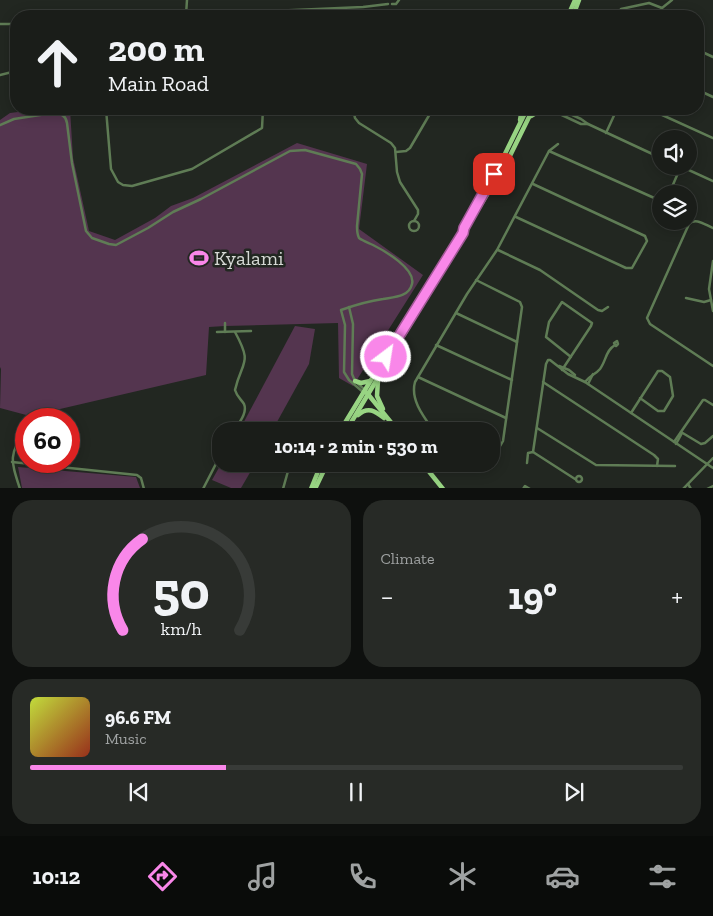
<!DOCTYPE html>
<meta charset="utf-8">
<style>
body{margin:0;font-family:"Zilla Slab",serif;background:#272a26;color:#f1f3f6;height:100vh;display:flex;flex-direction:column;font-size:19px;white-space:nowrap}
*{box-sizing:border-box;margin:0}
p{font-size:16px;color:#9fa2a2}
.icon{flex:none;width:28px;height:28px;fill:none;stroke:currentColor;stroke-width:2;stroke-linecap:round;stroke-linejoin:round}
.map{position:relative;height:488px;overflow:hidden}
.drawer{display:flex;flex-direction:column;gap:12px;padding:12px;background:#0e100e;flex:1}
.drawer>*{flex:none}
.guide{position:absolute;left:10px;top:10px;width:694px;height:105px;border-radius:20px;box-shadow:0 2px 12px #0003,0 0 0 1px #383b38;background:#1a1d19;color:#f1f3f6;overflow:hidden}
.buttons{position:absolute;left:652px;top:130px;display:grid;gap:10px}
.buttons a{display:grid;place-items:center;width:45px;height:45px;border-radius:50%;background:#1a1d19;box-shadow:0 2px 12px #0003,0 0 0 1px #383b38;font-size:25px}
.speed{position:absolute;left:15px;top:408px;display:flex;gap:10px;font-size:25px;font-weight:700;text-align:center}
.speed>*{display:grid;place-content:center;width:65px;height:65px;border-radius:50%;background:#1a1d19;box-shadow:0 2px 12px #0003,0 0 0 1px #383b38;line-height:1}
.speed .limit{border:8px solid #d22;background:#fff;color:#111}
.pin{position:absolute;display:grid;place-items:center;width:42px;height:42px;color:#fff;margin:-21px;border-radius:10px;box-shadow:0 2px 8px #0006}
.me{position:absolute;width:55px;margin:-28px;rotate:31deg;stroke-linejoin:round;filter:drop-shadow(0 0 4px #0008)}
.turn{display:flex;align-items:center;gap:18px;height:105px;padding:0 15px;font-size:22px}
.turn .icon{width:65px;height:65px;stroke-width:2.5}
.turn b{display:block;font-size:35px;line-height:42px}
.big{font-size:38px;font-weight:800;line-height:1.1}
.drawer .card{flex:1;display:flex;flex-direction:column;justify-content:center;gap:8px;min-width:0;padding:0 18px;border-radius:20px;background:#272a26}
.drawer .dial{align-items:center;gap:0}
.dial svg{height:130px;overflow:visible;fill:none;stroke:#383b38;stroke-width:7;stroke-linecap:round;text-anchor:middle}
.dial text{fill:#f1f3f6;stroke:none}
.song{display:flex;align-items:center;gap:15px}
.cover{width:60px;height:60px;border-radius:8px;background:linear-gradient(135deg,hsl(70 70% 55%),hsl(10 70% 35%))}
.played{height:5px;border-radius:2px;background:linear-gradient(90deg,#f987e9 30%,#383b38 30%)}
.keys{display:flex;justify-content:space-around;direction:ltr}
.heat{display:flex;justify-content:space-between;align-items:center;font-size:28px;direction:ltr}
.drawer .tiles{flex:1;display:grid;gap:12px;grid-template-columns:1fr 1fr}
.card:last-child{grid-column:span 2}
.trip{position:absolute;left:212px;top:422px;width:288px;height:50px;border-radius:20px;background:#1a1d19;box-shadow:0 2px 12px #0003,0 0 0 1px #383b38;font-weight:800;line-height:50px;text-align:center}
.menu{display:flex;height:80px;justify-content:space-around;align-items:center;background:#0a0c0a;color:#9fa2a2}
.menu .icon{width:35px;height:35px}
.menu .current{color:#f987e9}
.menu b{font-size:22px;color:#f1f3f6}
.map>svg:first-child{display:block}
.green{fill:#54354f}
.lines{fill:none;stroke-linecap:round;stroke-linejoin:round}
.minor{stroke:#5f7c55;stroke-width:2.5}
.primary{stroke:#98d583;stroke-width:4.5}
.route-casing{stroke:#a25897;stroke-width:12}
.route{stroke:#f987e9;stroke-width:9}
.labels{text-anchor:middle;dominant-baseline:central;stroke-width:5;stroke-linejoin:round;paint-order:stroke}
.poi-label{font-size:20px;fill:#d7dad6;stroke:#222721;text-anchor:start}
</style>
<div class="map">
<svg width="713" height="489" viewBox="0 0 713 489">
<rect width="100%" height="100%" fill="#222721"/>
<g class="green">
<polygon points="42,109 70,109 73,158 89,231 115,240 155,218 171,206 193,198 297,143 367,164 359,229 423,275 353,386 339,378 338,323 225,326 209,327 206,375 30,416 0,408 1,369 0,367 0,120 10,113"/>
<polygon points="295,326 315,329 309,364 272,431 239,431"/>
<polygon points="221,464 255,464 241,488 231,488 212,480"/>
<polygon points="18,467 136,477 140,488 22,488"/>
</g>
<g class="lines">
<g class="minor">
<polyline points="392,4 396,4 399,0"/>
<polyline points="186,15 187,0"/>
<polyline points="158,16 363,7 388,4"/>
<polyline points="616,16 621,9 649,3 662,8"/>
<polyline points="659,16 662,8 672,0"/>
<polyline points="0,24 16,24"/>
<polyline points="698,50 713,57"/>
<polyline points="0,75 16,71"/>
<polyline points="698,90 713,97"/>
<polyline points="106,109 111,169 118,182 123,185 132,186 192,169 262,128 263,109"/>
<polyline points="353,109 355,118 359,123 391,143 395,148 397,172 400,182 418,210 418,214 414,221"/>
<polyline points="428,109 432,112 437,109"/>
<polyline points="549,109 581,124 588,124"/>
<polyline points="559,109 581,119 588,124 661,158"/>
<polyline points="649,109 713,138"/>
<path d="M0,125L14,119L53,113C60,113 66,115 67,123L72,163L86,231L92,238L109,244L116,245L148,228L173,212L201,199L290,151L305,150L356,164L360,169L362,174L357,226C357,231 357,234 359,238C363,241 369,243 373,245C385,251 416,269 412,284C409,297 394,297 383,299C369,301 355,305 341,310L345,325L344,372L349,380L363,392"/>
<polyline points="606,133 617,109"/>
<polyline points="549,151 661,201"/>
<polyline points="396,152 406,151 410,148 431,112"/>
<polyline points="680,166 713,181"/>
<polyline points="669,194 681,166"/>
<polyline points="516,217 626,268 632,268 647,241 645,236 533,184"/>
<circle cx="414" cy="226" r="5"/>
<path d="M713,228C705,225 696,217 689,224L647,318L650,324L713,366"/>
<polyline points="498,250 540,270 598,310 602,311 608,307"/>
<polyline points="713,261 709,289 713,311"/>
<polyline points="476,280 520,302 522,307 503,441 499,448 491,447"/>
<polyline points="686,298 704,302 711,300"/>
<polyline points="349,307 353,324 352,374 355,381 365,390"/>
<polyline points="456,313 517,342"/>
<polyline points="217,332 251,331"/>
<polyline points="225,332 225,323"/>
<polygon points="617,341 618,344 616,346 614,343"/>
<polyline points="436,345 512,380"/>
<polyline points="559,366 569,370 575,375"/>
<polyline points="562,370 591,326 592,323 562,302 549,322 546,337 571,357"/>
<polyline points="418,377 506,418"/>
<polyline points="543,382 654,455 658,459 657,466"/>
<path d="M585,382C590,375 595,375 600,369C606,361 606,350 615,345"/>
<polyline points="588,384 593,374"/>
<polyline points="631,413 658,371 662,371 670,377 673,396 664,411 658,411 640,398"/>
<polyline points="537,428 596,465 675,466"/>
<path d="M234,431C238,424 248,413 244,404C241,399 237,397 235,390C242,360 253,365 235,332"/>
<path d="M434,431C424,417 410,400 415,382L467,294L497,250L549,151L558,144"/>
<polyline points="681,432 701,444 705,443 713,436"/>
<polyline points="674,442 703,400 705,400 713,405"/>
<polyline points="676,444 682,433"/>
<polyline points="533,452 546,364 548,360 550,360 568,374 585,382 713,468"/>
<polyline points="12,462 137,475 141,478 144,489"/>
<polyline points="527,463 528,453 533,452 575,479"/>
<circle cx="579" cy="479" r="3"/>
<polyline points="688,484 691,489"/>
<path d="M20,489C11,461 8,454 26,430"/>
<polyline points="203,489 221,454"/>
<polyline points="283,489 290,464"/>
<polyline points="523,489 525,486 530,489"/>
<polyline points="683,489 713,458"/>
<polyline points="707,489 713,486"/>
</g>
<g class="primary">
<polyline points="568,16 575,0"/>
<polyline points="573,16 579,0"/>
<polyline points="531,116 539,111 554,111"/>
<polyline points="520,120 522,109"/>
<polyline points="463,231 501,162 527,109"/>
<polyline points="378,380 377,396 383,409"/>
<polyline points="355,381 361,383 370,381"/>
<polyline points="367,393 398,431"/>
<path d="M358,415C368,406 375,411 384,418"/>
<polyline points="340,431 435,275 439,272"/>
<polyline points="346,431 439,276 439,272 446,260 505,166 533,109"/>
<polyline points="423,464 443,489"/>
<polyline points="311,489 321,464"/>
<polyline points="315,489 327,464"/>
</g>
</g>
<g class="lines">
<g class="route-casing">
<polyline id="route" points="386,357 463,233 464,228 494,174"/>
</g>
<use href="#route" class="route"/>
</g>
<defs>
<g id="stadium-bare" transform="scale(1.5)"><path d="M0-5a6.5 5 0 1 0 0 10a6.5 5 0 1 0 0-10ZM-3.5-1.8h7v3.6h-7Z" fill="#f987e9" stroke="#222721" stroke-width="2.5" paint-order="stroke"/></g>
</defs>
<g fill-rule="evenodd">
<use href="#stadium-bare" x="199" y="258"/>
</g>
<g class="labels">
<g class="poi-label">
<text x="214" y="258">Kyalami</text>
</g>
</g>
</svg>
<div class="buttons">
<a><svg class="icon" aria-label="sound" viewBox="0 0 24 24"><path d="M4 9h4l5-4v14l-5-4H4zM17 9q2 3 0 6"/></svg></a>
<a><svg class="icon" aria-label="layers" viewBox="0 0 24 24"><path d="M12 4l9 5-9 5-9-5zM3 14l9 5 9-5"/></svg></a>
</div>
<div class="speed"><div class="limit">60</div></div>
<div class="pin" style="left:494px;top:174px;background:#d93025"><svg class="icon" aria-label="arrive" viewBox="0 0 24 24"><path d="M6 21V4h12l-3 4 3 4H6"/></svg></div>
<svg class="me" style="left:386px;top:357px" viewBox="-20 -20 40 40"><circle r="17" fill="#f987e9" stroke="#fff" stroke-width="3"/><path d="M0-11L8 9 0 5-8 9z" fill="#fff"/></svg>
<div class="trip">10:14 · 2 min · 530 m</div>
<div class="guide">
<div class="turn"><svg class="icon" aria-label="ahead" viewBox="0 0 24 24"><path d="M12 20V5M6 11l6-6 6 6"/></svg><div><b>200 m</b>Main Road</div></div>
</div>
</div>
<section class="drawer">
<div class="tiles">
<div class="card dial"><svg viewBox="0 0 100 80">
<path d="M14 69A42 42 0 1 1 86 69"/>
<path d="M14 69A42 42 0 0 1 26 13" stroke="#f987e9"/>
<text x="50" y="56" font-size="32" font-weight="700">50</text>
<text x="50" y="72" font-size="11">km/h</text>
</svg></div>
<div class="card"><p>Climate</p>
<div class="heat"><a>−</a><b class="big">19°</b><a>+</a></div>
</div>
<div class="card">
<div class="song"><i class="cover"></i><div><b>96.6 FM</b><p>Music</p></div></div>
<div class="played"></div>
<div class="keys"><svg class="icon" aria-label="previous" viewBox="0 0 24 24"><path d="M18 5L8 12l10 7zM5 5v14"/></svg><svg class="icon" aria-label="pause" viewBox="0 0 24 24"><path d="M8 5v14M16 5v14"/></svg><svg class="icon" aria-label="next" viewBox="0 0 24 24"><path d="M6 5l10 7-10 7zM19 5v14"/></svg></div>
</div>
</div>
</section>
<nav class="menu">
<b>10:12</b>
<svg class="icon current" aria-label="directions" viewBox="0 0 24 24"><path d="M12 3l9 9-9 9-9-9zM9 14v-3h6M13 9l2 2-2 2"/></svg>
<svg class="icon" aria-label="music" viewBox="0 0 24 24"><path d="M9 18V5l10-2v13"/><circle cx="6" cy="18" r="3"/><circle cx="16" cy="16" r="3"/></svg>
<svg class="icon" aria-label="phone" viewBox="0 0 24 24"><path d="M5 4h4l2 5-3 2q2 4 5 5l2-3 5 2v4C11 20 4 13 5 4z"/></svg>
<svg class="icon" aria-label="climate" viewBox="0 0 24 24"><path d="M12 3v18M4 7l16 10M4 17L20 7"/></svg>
<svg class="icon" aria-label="car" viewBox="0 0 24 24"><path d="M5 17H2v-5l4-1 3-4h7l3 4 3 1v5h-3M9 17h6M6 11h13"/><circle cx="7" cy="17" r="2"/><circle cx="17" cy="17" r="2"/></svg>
<svg class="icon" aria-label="filters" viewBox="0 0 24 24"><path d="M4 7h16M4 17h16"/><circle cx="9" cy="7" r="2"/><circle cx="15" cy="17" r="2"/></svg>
</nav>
